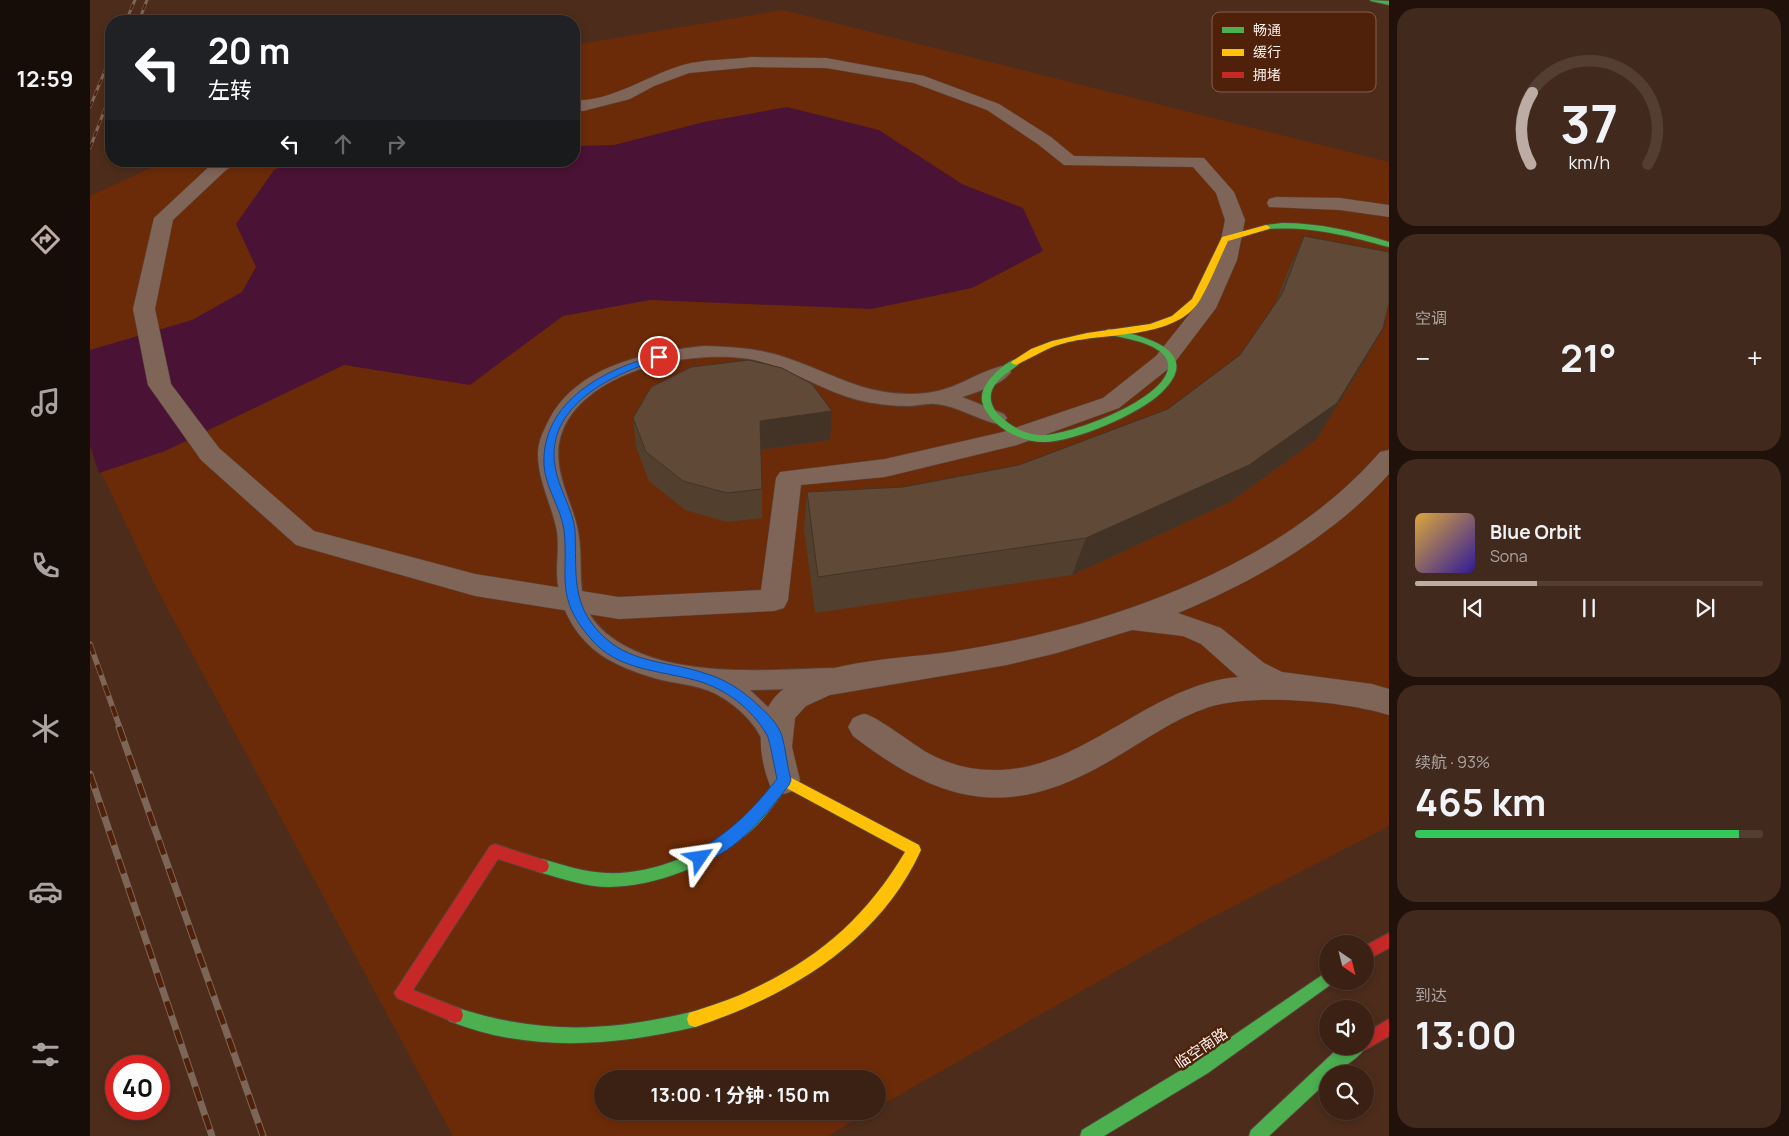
<!DOCTYPE html>
<html lang="zh">
<meta charset="utf-8">
<style>
body{margin:0;font-family:Manrope,"Noto Sans SC",sans-serif;background:#41291d;color:#f1f3f6;height:100vh;display:flex;flex-direction:column;font-size:19px;white-space:nowrap}
*{box-sizing:border-box;margin:0}
p{font-size:16px;color:#aba3a0}
.icon{flex:none;width:28px;height:28px;fill:none;stroke:currentColor;stroke-width:2;stroke-linecap:round;stroke-linejoin:round}
.map{position:relative;flex:1;overflow:hidden}
.panel{display:flex;flex-direction:column;gap:8px;padding:8px;background:#20120b;width:400px}
.panel>*{flex:none}
.guide{position:absolute;left:15px;top:15px;width:475px;height:152px;border-radius:20px;box-shadow:0 2px 8px #0003,0 0 0 1px #543e34;background:#202124;color:#fff;overflow:hidden}
.needle{width:32px;rotate:145deg}
.buttons{position:absolute;left:1229px;top:935px;display:grid;gap:10px}
.buttons a{display:grid;place-items:center;width:55px;height:55px;border-radius:50%;background:#3a2114;box-shadow:0 2px 8px #0003,0 0 0 1px #543e34;font-size:25px}
.speed{position:absolute;left:15px;top:1055px;display:flex;gap:10px;font-size:25px;font-weight:700;text-align:center}
.speed>*{display:grid;place-content:center;width:65px;height:65px;border-radius:50%;background:#3a2114;box-shadow:0 2px 8px #0003,0 0 0 1px #543e34;line-height:1}
.speed .limit{border:8px solid #d22;background:#fff;color:#111}
.pin{position:absolute;display:grid;place-items:center;width:42px;height:42px;color:#fff;margin:-21px;border:2px solid #fff;border-radius:50%;box-shadow:0 1px 5px #0007}
.me{position:absolute;width:55px;margin:-28px;rotate:58deg;stroke-linejoin:round;filter:drop-shadow(0 0 4px #0008)}
.turn{display:flex;align-items:center;gap:18px;height:105px;padding:0 20px;font-size:22px}
.turn .icon{width:65px;height:65px;stroke-width:2.5}
.turn b{display:block;font-size:35px;line-height:42px}
.lanes{display:flex;align-items:center;height:48px;padding:0 20px;background:#0003;justify-content:center;gap:25px;direction:ltr}
.lanes .off{opacity:.35}
.big{font-size:38px;font-weight:700;line-height:1.1}
.panel .tile{flex:1;display:flex;flex-direction:column;justify-content:center;gap:8px;min-width:0;padding:0 18px;border-radius:20px;background:#41291d}
.panel .dial{align-items:center;gap:0}
.dial svg{height:130px;overflow:visible;fill:none;stroke:#543e34;stroke-width:7;stroke-linecap:round;text-anchor:middle}
.dial text{fill:#f1f3f6;stroke:none}
.song{display:flex;align-items:center;gap:15px}
.cover{width:60px;height:60px;border-radius:8px;background:linear-gradient(135deg,hsl(40 70% 55%),hsl(250 70% 35%))}
.played{height:5px;border-radius:2px;background:linear-gradient(90deg,#bdaca4 35%,#543e34 35%)}
.keys{display:flex;justify-content:space-around;direction:ltr}
.heat{display:flex;justify-content:space-between;align-items:center;font-size:28px;direction:ltr}
.charge{height:8px;border-radius:4px;background:linear-gradient(90deg,#34c759 93%,#543e34 0)}
.trip{position:absolute;left:504px;top:1070px;width:292px;height:50px;border-radius:25px;background:#3a2114;box-shadow:0 2px 8px #0003,0 0 0 1px #543e34;font-weight:700;line-height:50px;text-align:center}
main{display:flex;flex:1;min-height:0}
.tab-bar{display:flex;flex-direction:column;width:90px;justify-content:space-around;align-items:center;background:#170d08;color:#aba3a0}
.tab-bar .icon{width:35px;height:35px}
.tab-bar .current{color:#bdaca4}
.tab-bar b{font-size:22px;color:#f1f3f6}
.map>svg:first-child{display:block}
.built{fill:#6c2b08}
.water{fill:#4a1234}
.lines{fill:none;stroke-linecap:round;stroke-linejoin:round}
.lane-casing{stroke:#594339;stroke-width:2}
.street-casing{stroke:#594339;stroke-width:1}
.fast-casing{stroke:#594339;stroke-width:2}
.slow-casing{stroke:#594339;stroke-width:2}
.jam-casing{stroke:#594339;stroke-width:2}
.lane{fill:#7f6458;fill-rule:evenodd}
.street{fill:#7f6458;fill-rule:evenodd}
.fast{fill:#4caf50;fill-rule:evenodd}
.slow{fill:#ffc107;fill-rule:evenodd}
.jam{fill:#c62828;fill-rule:evenodd}
.rail-far2-casing{stroke:#7d6558;stroke-width:3}
.rail-far1-casing{stroke:#7d6558;stroke-width:5.5}
.rail-casing{stroke:#7d6558;stroke-width:7}
.rail-far2{stroke:#50210a;stroke-width:2;stroke-dasharray:6;stroke-linecap:butt}
.rail-far1{stroke:#50210a;stroke-width:4;stroke-dasharray:11;stroke-linecap:butt}
.rail{stroke:#50210a;stroke-width:5;stroke-dasharray:15;stroke-linecap:butt}
.wall{fill:#533f2e}
.shaded-wall{fill:#433326}
.building{fill:#604936;stroke:#433326}
.route{fill:#1a73e8;stroke:#114b97}
.labels{text-anchor:middle;dominant-baseline:central;stroke-width:5;stroke-linejoin:round;paint-order:stroke}
.near-street-label{font-size:15px;fill:#f9f1ee;stroke:#50210a}
.key{fill:#50210a;stroke:#835f4e;stroke-width:1}
.key-label{font-size:14px;fill:#f9f1ee}
</style>
<main>
<nav class="tab-bar">
<b>12:59</b>
<svg class="icon current" aria-label="directions" viewBox="0 0 24 24"><path d="M12 3l9 9-9 9-9-9zM9 14v-3h6M13 9l2 2-2 2"/></svg>
<svg class="icon" aria-label="music" viewBox="0 0 24 24"><path d="M9 18V5l10-2v13"/><circle cx="6" cy="18" r="3"/><circle cx="16" cy="16" r="3"/></svg>
<svg class="icon" aria-label="phone" viewBox="0 0 24 24"><path d="M5 4h4l2 5-3 2q2 4 5 5l2-3 5 2v4C11 20 4 13 5 4z"/></svg>
<svg class="icon" aria-label="climate" viewBox="0 0 24 24"><path d="M12 3v18M4 7l16 10M4 17L20 7"/></svg>
<svg class="icon" aria-label="car" viewBox="0 0 24 24"><path d="M5 17H2v-5l4-1 3-4h7l3 4 3 1v5h-3M9 17h6M6 11h13"/><circle cx="7" cy="17" r="2"/><circle cx="17" cy="17" r="2"/></svg>
<svg class="icon" aria-label="filters" viewBox="0 0 24 24"><path d="M4 7h16M4 17h16"/><circle cx="9" cy="7" r="2"/><circle cx="15" cy="17" r="2"/></svg>
</nav>
<div class="map">
<svg width="1299" height="1136" viewBox="0 0 1299 1136">
<rect width="100%" height="100%" fill="#4d2c1b"/>
<polygon class="built" points="693,10 1299,162 1299,826 1111,923 788,1107 788,1079 512,1079 512,1111 781,1111 737,1136 363,1136 66,587 0,449 0,196 76,161 484,161 484,45"/>
<polygon class="water" points="697,107 789,130 872,184 933,208 953,251 882,288 781,309 560,300 473,316 380,385 254,365 75,451 9,473 0,446 0,350 102,320 152,292 166,267 146,224 184,170 206,161 484,161 484,146 524,145 614,122"/>
<g class="lines">
<g class="lane-casing">
<path id="lane" d="M614,346C641,347 668,348 694,357C746,374 777,399 837,393C868,389 885,373 912,366L919,368L921,372C912,385 887,392 872,397L914,414L917,418L914,422L907,424C886,419 868,406 846,404C837,403 828,406 819,406C802,406 785,404 768,400C737,392 709,374 679,364C649,354 613,356 583,361C532,369 460,403 469,465C472,488 484,509 488,531C496,573 479,605 521,637C578,679 674,670 741,668L750,671L753,678L750,685L741,688L660,690L681,710L698,736L694,744C688,746 682,748 676,744C671,740 668,730 663,725C655,714 644,705 633,698C613,685 593,685 572,680C545,673 514,662 495,641C478,623 467,597 467,572C467,558 469,545 467,531C462,505 448,481 448,454C448,442 453,432 458,422C486,365 558,352 614,346Z"/>
</g>
<g class="street-casing">
<g id="street">
<path d="M662,57L736,58L834,76L909,104L961,137L984,156L1114,158L1144,192L1155,220L1147,260L1126,308L1082,366L1029,408L927,445L795,477L711,485L698,600L694,608L684,611L529,619L385,596L206,545L111,460L58,385L43,309L64,218L124,162L150,161L136,170L83,220L65,309L81,384L129,448L224,531L385,574L529,597L671,590L686,478L690,472L795,459L913,432L1013,398L1066,356L1105,307L1127,260L1135,220L1126,193L1103,167L974,165L949,145L897,110L824,83L736,68L662,67L599,73L564,86L540,99L493,111L484,110V100C519,103 558,75 593,65C614,59 640,60 662,57Z"/>
<polygon points="1186,197 1250,198 1299,205 1299,217 1250,210 1179,207 1177,203 1179,199"/>
<path d="M1299,450V474C1242,537 1165,581 1088,613L1131,628L1174,663L1192,672L1282,684L1299,689V715C1254,701 1165,693 1119,707C1085,718 1054,741 1023,759C921,820 854,806 763,736L758,727L763,718C766,717 771,714 774,714C784,714 825,746 838,753C858,764 880,770 903,770C992,772 1058,685 1148,677L1111,644L1093,636L1042,630L967,653L917,665L740,695L716,706L705,718L702,747L710,780L706,790L694,794L682,790C668,759 662,711 695,688C737,659 816,659 866,651C1014,628 1190,568 1290,452Z"/>
</g>
</g>
<g class="fast-casing">
<g id="fast">
<polygon points="1280,0 1299,1 1299,5 1281,1"/>
<path d="M1192,223C1229,223 1264,231 1299,242V247C1254,235 1223,226 1176,229L1172,227L1176,225Z"/>
<path d="M1019,329C1052,335 1115,350 1072,392C1050,414 984,442 954,442C933,442 910,431 898,414C889,402 890,392 899,380C906,372 916,362 926,359L931,362C922,371 909,376 903,388C898,398 902,408 909,415C920,426 934,434 949,435C975,438 1091,395 1077,360C1069,342 1032,338 1016,334V330Z"/>
<path d="M694,774L699,776L701,780L699,784C686,802 674,820 657,834C620,865 567,886 519,887C497,887 473,879 452,873L447,871L445,866L447,861L452,859C473,865 494,872 516,873C561,875 612,854 647,825C664,811 676,793 689,776Z"/>
<polygon points="1238,971 1238,981 1244,981 1243,983 1118,1073 1014,1136 990,1136 992,1130 1106,1061"/>
<path d="M365,1007C449,1035 520,1032 605,1011L611,1013L613,1019L611,1025L605,1027C524,1046 438,1053 359,1021L357,1015L359,1009Z"/>
<path d="M1275,1044L1276,1046C1272,1056 1254,1066 1245,1074H1238V1081L1179,1136H1159L1161,1130L1244,1052L1253,1046H1275Z"/>
</g>
</g>
<g class="slow-casing">
<g id="slow">
<path d="M1176,225L1180,227L1179,229L1138,241C1129,260 1121,281 1110,300C1086,340 1015,332 975,343C958,347 945,356 930,363C926,365 927,365 923,364L921,362L941,349L962,341L997,333L1060,324L1082,316L1102,299L1132,237Z"/>
<path d="M694,774L829,845L831,850C789,943 698,996 605,1027L599,1025L597,1019L599,1013C616,1007 633,1002 650,995C724,962 773,922 815,852L689,784L687,780L689,776Z"/>
</g>
</g>
<g class="jam-casing">
<g id="jam">
<polygon points="405,844 457,861 459,866 457,871 452,873 408,859 323,990 371,1009 373,1015 371,1021 365,1023 307,998 304,993 400,846"/>
<polygon points="1299,933 1299,948 1275,961 1275,946"/>
<polygon points="1299,1019 1299,1036 1275,1050 1269,1048 1269,1046 1275,1046 1275,1033"/>
</g>
</g>
<use href="#lane" class="lane"/>
<use href="#street" class="street"/>
<use href="#fast" class="fast"/>
<use href="#slow" class="slow"/>
<use href="#jam" class="jam"/>
<g class="rail-far2-casing">
<g id="rail-far2">
<polyline points="36,21 45,0"/>
<polyline points="49,21 57,0"/>
<polyline points="0,107 21,56"/>
<polyline points="0,148 21,93"/>
</g>
</g>
<g class="rail-far1-casing">
<polyline id="rail-far1" points="0,644 30,728"/>
</g>
<g class="rail-casing">
<g id="rail">
<polyline points="29,727 173,1136"/>
<polyline points="0,774 122,1136"/>
</g>
</g>
<use href="#rail-far2" class="rail-far2"/>
<use href="#rail-far1" class="rail-far1"/>
<use href="#rail" class="rail"/>
</g>
<g class="wall">
<polygon points="1214,236 1293,328 1272,365 1226,440 1140,502 982,575 725,613 714,529 717,492 813,487 929,465 1078,409 1150,355 1186,302 1198,271"/>
<polygon points="742,411 740,440 671,450 672,489 672,518 637,522 595,510 559,481 546,447 543,418"/>
</g>
<g class="shaded-wall">
<polygon points="1293,328 1272,365 1226,440 1140,502 982,575 996,538"/>
<polygon points="742,411 740,440 669,450 670,421"/>
</g>
<g class="building">
<polygon points="1214,236 1299,252 1299,304 1293,328 1247,403 1159,465 996,538 728,577 717,492 813,487 929,465 1078,409 1150,355 1192,294"/>
<polygon points="659,360 692,368 722,384 742,411 670,421 672,489 637,493 593,481 556,452 543,418 561,387 601,367"/>
</g>
<path class="route" d="M569,355H572V359C524,373 455,405 465,466C468,488 483,509 485,531C487,571 480,603 511,634C539,663 575,661 611,672C635,679 651,689 669,706C677,713 689,725 692,736C696,750 697,766 701,780L699,785C675,816 648,850 610,864L605,862L603,858L605,853C643,829 659,814 687,779C685,770 680,741 677,735C662,709 636,689 608,681C570,670 528,671 501,639C464,597 479,577 474,530C471,508 455,487 454,465C451,401 516,368 569,355Z"/>
<g class="labels">
<g class="near-street-label">
<text transform="translate(1111 1048) rotate(-34)">临空南路</text>
</g>
</g>
<rect x="1122" y="12" width="164" height="80" rx="8" class="key"/>
<rect x="1132" y="27" width="22" height="6" fill="#4caf50"/>
<rect x="1132" y="49" width="22" height="7" fill="#ffc107"/>
<rect x="1132" y="72" width="22" height="6" fill="#c62828"/>
<g class="key-label">
<text x="1163" y="35">畅通</text>
<text x="1163" y="57">缓行</text>
<text x="1163" y="80">拥堵</text>
</g>
</svg>
<div class="buttons">
<a><svg class="needle" viewBox="-14 -14 28 28"><path d="M0-13l5 13h-10z" fill="#e53935"/><path d="M0 13l5-13h-10z" fill="#aba3a0"/></svg></a>
<a><svg class="icon" aria-label="sound" viewBox="0 0 24 24"><path d="M4 9h4l5-4v14l-5-4H4zM17 9q2 3 0 6"/></svg></a>
<a><svg class="icon" aria-label="search" viewBox="0 0 24 24"><circle cx="10" cy="10" r="6"/><path d="M15 15l6 6"/></svg></a>
</div>
<div class="speed"><div class="limit">40</div></div>
<div class="pin" style="left:569px;top:357px;background:#d93025"><svg class="icon" aria-label="arrive" viewBox="0 0 24 24"><path d="M6 21V4h12l-3 4 3 4H6"/></svg></div>
<svg class="me" style="left:610px;top:858px" viewBox="-20 -20 40 40"><path d="M0-17L14 15 0 8-14 15z" fill="#1a73e8" stroke="#fff" stroke-width="4"/></svg>
<div class="trip">13:00 · 1 分钟 · 150 m</div>
<div class="guide">
<div class="turn"><svg class="icon" aria-label="left" viewBox="0 0 24 24"><path d="M17 20v-9H6M10 6l-5 5 5 5"/></svg><div><b>20 m</b>左转</div></div>
<div class="lanes"><svg class="icon" aria-label="left" viewBox="0 0 24 24"><path d="M17 20v-9H6M10 6l-5 5 5 5"/></svg><svg class="icon off" aria-label="ahead" viewBox="0 0 24 24"><path d="M12 20V5M6 11l6-6 6 6"/></svg><svg class="icon off" aria-label="right" viewBox="0 0 24 24"><path d="M7 20v-9h11M14 6l5 5-5 5"/></svg></div>
</div>
</div>
<section class="panel">
<div class="tile dial"><svg viewBox="0 0 100 80">
<path d="M14 69A42 42 0 1 1 86 69"/>
<path d="M14 69A42 42 0 0 1 15 25" stroke="#bdaca4"/>
<text x="50" y="56" font-size="32" font-weight="700">37</text>
<text x="50" y="72" font-size="11">km/h</text>
</svg></div>
<div class="tile"><p>空调</p>
<div class="heat"><a>−</a><b class="big">21°</b><a>+</a></div>
</div>
<div class="tile">
<div class="song"><i class="cover"></i><div><b>Blue Orbit</b><p>Sona</p></div></div>
<div class="played"></div>
<div class="keys"><svg class="icon" aria-label="previous" viewBox="0 0 24 24"><path d="M18 5L8 12l10 7zM5 5v14"/></svg><svg class="icon" aria-label="pause" viewBox="0 0 24 24"><path d="M8 5v14M16 5v14"/></svg><svg class="icon" aria-label="next" viewBox="0 0 24 24"><path d="M6 5l10 7-10 7zM19 5v14"/></svg></div>
</div>
<div class="tile"><p>续航 · 93%</p><b class="big">465 km</b><div class="charge"></div></div>
<div class="tile"><p>到达</p><b class="big">13:00</b></div>
</section>
</main>
